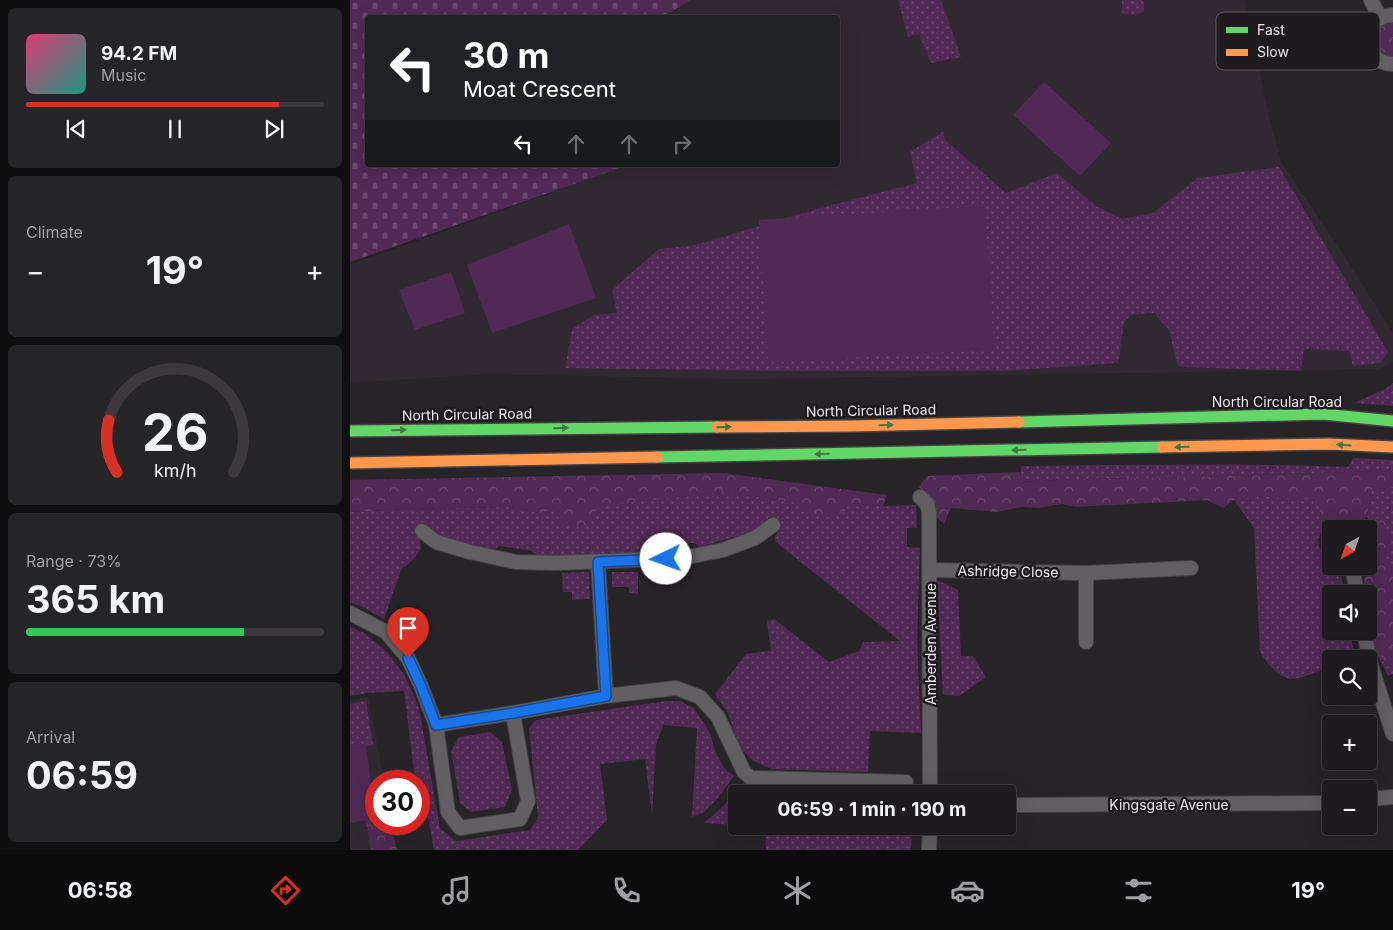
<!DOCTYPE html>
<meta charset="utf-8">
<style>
body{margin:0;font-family:Inter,sans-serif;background:#252426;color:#f1f3f6;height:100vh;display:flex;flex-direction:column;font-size:19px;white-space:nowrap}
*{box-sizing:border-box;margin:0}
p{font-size:16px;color:#a0a1a4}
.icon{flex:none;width:28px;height:28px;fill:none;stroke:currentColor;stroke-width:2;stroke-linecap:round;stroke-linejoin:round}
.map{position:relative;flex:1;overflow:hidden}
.side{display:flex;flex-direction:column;gap:8px;padding:8px;background:#100f10;width:350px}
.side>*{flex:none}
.guide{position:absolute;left:15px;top:15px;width:475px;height:152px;border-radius:5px;box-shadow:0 5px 20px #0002,0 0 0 1px #3b393b;background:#202124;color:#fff;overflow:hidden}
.needle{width:32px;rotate:220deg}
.tools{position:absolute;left:972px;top:520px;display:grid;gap:10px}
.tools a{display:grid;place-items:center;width:55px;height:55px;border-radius:5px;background:#1d1b1d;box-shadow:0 5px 20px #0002,0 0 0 1px #3b393b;font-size:25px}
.speed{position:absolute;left:15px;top:770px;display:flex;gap:10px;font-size:25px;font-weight:700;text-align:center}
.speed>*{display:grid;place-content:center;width:65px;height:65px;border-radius:50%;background:#1d1b1d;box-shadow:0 5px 20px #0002,0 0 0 1px #3b393b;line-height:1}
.speed .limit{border:8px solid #d22;background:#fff;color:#111}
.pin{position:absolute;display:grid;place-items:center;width:42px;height:42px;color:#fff;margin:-51px -21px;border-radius:50% 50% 50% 0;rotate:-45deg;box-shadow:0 0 5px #0007}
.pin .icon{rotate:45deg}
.me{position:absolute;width:55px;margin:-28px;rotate:267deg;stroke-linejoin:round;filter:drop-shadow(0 0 4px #0008)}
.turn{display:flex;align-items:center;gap:18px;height:105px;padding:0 15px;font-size:22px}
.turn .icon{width:65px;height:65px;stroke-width:2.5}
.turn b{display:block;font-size:35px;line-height:42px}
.lanes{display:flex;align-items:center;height:48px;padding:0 15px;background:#0003;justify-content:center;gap:25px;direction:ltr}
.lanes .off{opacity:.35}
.big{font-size:38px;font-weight:700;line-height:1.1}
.side .widget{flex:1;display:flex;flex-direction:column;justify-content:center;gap:8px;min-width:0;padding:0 18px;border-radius:8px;background:#252426}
.side .dial{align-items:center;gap:0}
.dial svg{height:130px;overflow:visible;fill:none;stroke:#3b393b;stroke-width:7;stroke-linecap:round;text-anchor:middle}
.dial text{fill:#f1f3f6;stroke:none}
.song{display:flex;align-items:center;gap:15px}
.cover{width:60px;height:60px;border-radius:8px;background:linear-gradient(135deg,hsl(340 70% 55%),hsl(170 70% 35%))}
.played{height:5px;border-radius:2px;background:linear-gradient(90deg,#d93025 85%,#3b393b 85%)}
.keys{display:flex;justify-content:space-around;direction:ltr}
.heat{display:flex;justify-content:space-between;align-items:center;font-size:28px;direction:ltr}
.charge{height:8px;border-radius:4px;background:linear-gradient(90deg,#34c759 73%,#3b393b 0)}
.trip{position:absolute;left:378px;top:785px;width:288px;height:50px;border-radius:5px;background:#1d1b1d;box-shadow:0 5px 20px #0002,0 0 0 1px #3b393b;font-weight:700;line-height:50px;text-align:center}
.tab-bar{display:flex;height:80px;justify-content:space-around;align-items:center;background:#0c0b0c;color:#a0a1a4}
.tab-bar .icon{width:35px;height:35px}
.tab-bar .current{color:#d93025}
.tab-bar b{font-size:22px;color:#f1f3f6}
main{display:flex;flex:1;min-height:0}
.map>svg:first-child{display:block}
.built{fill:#312932}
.grass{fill:url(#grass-dots)}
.forest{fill:url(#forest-crowns)}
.cemetery{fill:url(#cemetery-stones)}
.garden{fill:#512955}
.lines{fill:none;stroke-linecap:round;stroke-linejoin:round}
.street-casing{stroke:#444244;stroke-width:16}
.fast-casing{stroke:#444244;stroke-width:14}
.slow-casing{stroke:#444244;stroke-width:14}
.street{stroke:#615f61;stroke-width:14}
.fast{stroke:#63d668;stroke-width:11}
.slow{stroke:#ff974d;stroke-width:11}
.oneway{fill:#407843}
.route-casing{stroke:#114b97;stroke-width:12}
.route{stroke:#1a73e8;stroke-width:9}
.labels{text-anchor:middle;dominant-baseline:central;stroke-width:5;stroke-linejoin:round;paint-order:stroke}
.street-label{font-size:14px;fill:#ece9ed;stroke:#1e1a1e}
.key{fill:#1e1a1e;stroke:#5c585c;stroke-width:1}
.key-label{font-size:14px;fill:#ece9ed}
</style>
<main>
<section class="side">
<div class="widget">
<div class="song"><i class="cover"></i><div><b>94.2 FM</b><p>Music</p></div></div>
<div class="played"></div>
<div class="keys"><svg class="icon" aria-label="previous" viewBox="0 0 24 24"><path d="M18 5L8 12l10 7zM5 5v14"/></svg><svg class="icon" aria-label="pause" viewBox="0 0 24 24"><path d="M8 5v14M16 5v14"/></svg><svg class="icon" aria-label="next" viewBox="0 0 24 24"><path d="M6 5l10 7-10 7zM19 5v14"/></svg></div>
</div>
<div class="widget"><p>Climate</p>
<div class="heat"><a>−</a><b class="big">19°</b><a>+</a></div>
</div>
<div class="widget dial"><svg viewBox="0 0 100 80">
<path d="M14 69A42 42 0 1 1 86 69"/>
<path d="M14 69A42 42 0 0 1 9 37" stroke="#d93025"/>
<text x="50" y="56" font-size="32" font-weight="700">26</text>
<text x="50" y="72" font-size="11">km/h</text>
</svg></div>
<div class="widget"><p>Range · 73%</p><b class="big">365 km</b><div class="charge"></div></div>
<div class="widget"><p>Arrival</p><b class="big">06:59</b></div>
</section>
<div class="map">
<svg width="1043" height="850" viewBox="0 0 1043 850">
<defs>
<pattern id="grass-dots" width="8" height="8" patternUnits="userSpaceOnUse" patternTransform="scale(1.25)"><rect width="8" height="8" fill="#512955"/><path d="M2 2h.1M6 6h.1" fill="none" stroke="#6a486e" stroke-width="1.8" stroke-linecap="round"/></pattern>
<pattern id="forest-crowns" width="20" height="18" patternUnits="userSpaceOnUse" patternTransform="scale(1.25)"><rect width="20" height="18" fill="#512955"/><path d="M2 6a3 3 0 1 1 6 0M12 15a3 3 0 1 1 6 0" fill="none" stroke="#6a486e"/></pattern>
<pattern id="cemetery-stones" width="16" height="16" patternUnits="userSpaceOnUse" patternTransform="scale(1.25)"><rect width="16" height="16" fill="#512955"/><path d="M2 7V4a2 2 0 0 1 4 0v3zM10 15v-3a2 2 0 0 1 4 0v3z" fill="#6a486e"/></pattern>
</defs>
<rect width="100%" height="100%" fill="#272427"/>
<g class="built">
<polygon points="341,0 895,0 919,117 932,164 988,246 1043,333 1043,362 1029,369 388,379 138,374 0,383 0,265 278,165 488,165 488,18 312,17"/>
<polygon points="18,697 34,781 26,781 26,824 42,824 47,850 0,850 0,700"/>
</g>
<g class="grass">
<polygon points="548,0 591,0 611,57 581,63 569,34 558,37"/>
<polygon points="772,0 792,0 794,3 794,11 786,15 774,14 772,12"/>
<polygon points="593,132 595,140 656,193 707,173 746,206 772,219 803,213 848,178 929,167 1038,352 1030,363 1003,366 999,351 954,349 951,371 832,367 827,364 819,330 804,313 781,315 774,322 768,363 654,371 435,371 215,368 222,329 244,315 267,313 262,290 309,249 345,245 467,209 567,183 560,152"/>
<polygon points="1043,383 1043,406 1004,403 1037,388"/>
<path d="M1003,458L1043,460V472L1027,471L844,477L731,479L670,482L671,466C780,465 889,463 998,467Z"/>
<polygon points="1043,488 1043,674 1038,676 1019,638 1019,594 1016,594 1014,584 1016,566 1019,566 1019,555 1026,539 1017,516 1022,489"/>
<polygon points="374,492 449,503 500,503 533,506 566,505 567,528 557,528 557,547 570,548 567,641 571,733 520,731 518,772 422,769 403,761 389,746 378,713 365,694 396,654 421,651 417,621 424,619 479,662 509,651 513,642 550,641 433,548 424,540 429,527 419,517 407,530 350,547 344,543 306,548 298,553 190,557 181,551 150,546 140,552 89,538 73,523 66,532 70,541 71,549 63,560 51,570 34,619 9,605 0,602 0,512 53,509 161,507 190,513 204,510"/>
<path d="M907,496L967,500L974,528L968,539L972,557L981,556V566H990L994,594H981V631H999L1006,659H981V667C974,670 949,679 943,679C930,679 916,663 910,652L904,528L884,500Z"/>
<polygon points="239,572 240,599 222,600 222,592 213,592 212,573"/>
<polygon points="262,572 288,572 288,594 279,593 279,587 262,587"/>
<polygon points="587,580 608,590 611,656 623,656 636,677 609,696 593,695"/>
<polygon points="0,627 14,633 36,651 55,676 69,708 90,828 106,841 180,830 188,818 179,728 186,720 316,701 330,701 344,708 360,733 366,754 375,769 384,776 367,799 354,812 342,817 347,728 313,725 306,745 302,815 295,759 250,764 257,820 228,850 84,850 71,778 65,779 54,691 18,693 0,696"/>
<polygon points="16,701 23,745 0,748 0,704"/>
<polygon points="140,732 152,742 162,790 155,807 121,812 110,803 101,751 109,737"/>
<polygon points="394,783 421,792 421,794 386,794 386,825 354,823 371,808"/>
<polygon points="400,826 562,826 561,850 416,850 415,827"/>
</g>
<g class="forest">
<path d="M1038,23H1043V57C1020,56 1017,29 1038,23Z"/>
<polygon points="1027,471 1043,472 1043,488 1022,489 1017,516 1011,524 974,528 967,500 908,496 884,500 873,508 857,500 726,507 712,504 689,508 671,507 646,512 601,508 594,524 586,517 580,496 569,487 577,476 670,472 671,482 731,479 844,477"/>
<path d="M374,473L537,495L533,506L500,503C488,526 468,516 448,510L449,503L374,492L249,506L236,527L213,525L204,510L190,513L161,507L53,509L0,512V480Z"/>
<polygon points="1034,518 1041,542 1037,558 1043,571 1043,665 1041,665 1031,657 1019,638 1019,594 1016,594 1014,584 1016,566 1019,566 1019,555 1026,539 1020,523"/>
<polygon points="26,797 26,824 40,824 47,850 21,850 13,809"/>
</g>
<polygon class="cemetery" points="0,0 341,0 312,17 18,18 18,165 279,165 0,262"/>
<g class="garden">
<polygon points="694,82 761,143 730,176 663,115"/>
<polygon points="635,206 644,349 418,363 409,220"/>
<polygon points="219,224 246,298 142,333 117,265"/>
<polygon points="101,272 115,313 65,330 49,290"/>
<polygon points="16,746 26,819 0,823 0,748"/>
</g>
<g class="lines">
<g class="street-casing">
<g id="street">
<polyline points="1021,0 1030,18"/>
<path d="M1043,15C1008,17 1009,63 1043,64"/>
<polyline points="570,497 577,504 579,512 580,794"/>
<polyline points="72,531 86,542 120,552 166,562 205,563 333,558 373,550 405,538 423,525"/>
<polyline points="248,562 256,696"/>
<polyline points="1002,566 1007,594"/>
<polyline points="580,570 736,573 841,568"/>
<polyline points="736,573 736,642"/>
<polyline points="0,613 36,632 58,658 71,686 86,725 163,713 256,696 326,688 350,697 368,717 394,772 401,778 556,782"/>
<polyline points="1014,631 1020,662 1043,734"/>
<polyline points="86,725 98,812 110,828 170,819 178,801 163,713"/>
<polyline points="1019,799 1043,797"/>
<polyline points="656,805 981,803"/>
<polyline points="579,850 580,826"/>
</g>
</g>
<g class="fast-casing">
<g id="fast">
<polyline points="669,422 973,414 1043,421"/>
<polyline points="0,431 367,427"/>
<polyline points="307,457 812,447"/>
</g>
</g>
<g class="slow-casing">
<g id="slow">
<polyline points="367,427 502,426 669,422"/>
<polyline points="812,447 979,444 1043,447"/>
<polyline points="0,463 307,457"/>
</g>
</g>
<use href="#street" class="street"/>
<use href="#fast" class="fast"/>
<use href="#slow" class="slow"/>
</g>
<defs><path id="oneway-solid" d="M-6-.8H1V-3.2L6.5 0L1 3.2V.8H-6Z" transform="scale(1.25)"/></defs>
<g class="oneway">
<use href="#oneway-solid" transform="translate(536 425) rotate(-1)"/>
<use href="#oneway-solid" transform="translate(374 427) rotate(-1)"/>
<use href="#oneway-solid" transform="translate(211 428) rotate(-1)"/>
<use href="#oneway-solid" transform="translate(49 430) rotate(-1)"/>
<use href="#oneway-solid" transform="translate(994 445) rotate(-177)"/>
<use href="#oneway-solid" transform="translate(832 447) rotate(179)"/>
<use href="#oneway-solid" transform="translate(669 450) rotate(179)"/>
<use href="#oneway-solid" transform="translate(472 454) rotate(179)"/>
</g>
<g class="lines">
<g class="route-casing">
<polyline id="route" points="58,658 71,686 86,725 163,713 256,696 248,562 316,559"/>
</g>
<use href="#route" class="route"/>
</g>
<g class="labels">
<g class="street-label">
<text x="927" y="401">North Circular Road</text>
<text transform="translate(521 410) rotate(-1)">North Circular Road</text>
<text transform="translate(117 414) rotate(-1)">North Circular Road</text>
<text transform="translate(658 571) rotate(1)">Ashridge Close</text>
<text transform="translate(580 644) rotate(-90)">Amberden Avenue</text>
<text x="819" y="804">Kingsgate Avenue</text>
</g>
</g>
<rect x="866" y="12" width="164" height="58" rx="8" class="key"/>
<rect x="876" y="27" width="22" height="6" fill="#63d668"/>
<rect x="876" y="49" width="22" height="7" fill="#ff974d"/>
<g class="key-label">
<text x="907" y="35">Fast</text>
<text x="907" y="57">Slow</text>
</g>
</svg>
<div class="tools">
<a><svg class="needle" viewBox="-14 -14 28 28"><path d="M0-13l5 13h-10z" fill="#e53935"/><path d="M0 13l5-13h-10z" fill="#a0a1a4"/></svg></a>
<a><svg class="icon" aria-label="sound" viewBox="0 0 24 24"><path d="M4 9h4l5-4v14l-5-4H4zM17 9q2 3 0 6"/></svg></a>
<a><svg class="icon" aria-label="search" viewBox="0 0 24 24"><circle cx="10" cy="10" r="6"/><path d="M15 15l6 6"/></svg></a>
<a>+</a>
<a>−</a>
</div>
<div class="speed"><div class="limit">30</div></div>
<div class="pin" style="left:58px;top:658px;background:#d93025"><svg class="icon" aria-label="arrive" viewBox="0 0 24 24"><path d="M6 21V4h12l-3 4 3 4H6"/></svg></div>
<svg class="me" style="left:316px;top:559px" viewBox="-20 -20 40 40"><circle r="19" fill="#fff"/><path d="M0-13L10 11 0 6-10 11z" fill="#1a73e8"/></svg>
<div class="trip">06:59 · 1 min · 190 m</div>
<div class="guide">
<div class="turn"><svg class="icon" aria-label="left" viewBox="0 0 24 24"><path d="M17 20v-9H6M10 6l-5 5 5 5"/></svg><div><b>30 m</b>Moat Crescent</div></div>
<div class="lanes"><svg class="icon" aria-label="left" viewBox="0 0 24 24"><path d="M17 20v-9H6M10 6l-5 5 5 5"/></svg><svg class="icon off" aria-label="ahead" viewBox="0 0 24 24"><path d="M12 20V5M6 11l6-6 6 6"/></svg><svg class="icon off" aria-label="ahead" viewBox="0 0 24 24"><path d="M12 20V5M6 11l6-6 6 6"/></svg><svg class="icon off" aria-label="right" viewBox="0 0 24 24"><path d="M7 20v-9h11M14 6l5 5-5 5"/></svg></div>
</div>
</div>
</main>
<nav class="tab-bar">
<b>06:58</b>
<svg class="icon current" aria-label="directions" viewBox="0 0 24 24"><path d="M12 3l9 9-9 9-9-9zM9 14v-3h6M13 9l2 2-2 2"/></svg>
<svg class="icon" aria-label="music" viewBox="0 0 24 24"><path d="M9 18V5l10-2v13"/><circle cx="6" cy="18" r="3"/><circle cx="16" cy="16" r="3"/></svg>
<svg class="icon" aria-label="phone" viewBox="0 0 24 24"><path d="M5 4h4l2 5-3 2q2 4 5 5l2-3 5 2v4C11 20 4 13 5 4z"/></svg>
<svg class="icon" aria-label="climate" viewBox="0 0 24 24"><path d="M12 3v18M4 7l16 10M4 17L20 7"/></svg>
<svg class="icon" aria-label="car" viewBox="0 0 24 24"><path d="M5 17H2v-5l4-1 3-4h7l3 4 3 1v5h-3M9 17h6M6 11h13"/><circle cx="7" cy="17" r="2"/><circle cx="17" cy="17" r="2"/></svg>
<svg class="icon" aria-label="filters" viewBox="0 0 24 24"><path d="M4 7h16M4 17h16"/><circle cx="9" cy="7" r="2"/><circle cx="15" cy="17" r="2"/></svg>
<b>19°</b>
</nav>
